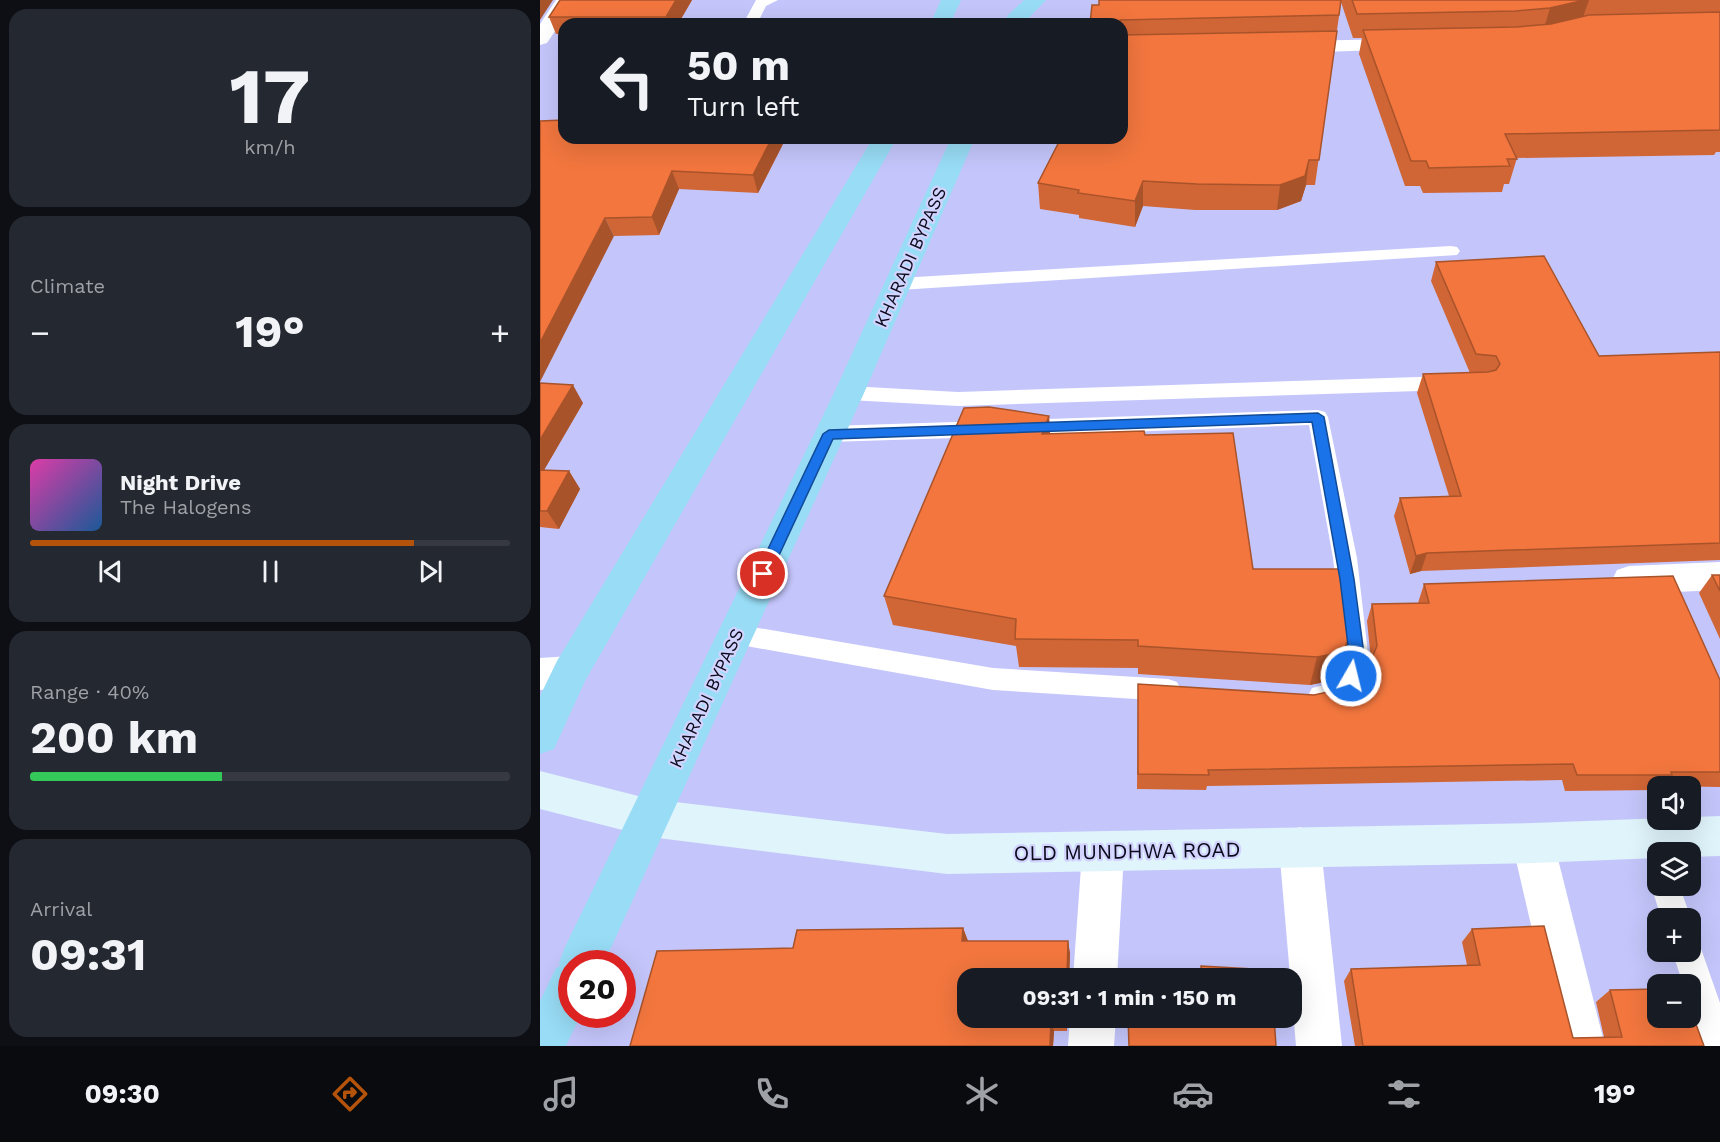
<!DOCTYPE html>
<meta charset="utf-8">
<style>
body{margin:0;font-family:"Work Sans",sans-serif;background:#242831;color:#f1f3f6;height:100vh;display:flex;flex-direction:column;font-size:22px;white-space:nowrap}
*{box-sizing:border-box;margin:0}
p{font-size:20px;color:#9ea1a6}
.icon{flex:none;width:33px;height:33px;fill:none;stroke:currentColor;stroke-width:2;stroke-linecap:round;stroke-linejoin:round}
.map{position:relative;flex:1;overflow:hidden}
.sheet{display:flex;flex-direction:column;gap:9px;padding:9px;background:#0d0f14;width:540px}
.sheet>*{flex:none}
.hud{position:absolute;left:18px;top:18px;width:570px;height:126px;border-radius:18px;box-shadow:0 6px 24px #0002;background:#171b24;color:#f1f3f6;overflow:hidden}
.tools{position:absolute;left:1107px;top:776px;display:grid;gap:12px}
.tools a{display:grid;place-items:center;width:54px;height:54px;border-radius:12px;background:#171b24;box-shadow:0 6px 24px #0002;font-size:30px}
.speed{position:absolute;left:18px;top:950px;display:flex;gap:12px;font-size:30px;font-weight:700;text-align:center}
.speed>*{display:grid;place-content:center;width:78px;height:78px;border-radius:50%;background:#171b24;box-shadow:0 6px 24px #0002;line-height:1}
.speed .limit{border:9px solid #d22;background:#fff;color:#111}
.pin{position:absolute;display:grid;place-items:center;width:51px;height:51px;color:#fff;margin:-26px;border:3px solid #fff;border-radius:50%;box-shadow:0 2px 6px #0007}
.me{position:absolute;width:66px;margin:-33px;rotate:8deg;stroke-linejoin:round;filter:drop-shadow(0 0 4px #0008)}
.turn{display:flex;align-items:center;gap:21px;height:126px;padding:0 30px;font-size:27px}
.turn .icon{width:78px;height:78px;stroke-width:2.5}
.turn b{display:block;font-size:42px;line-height:51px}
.big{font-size:45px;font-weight:700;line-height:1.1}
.sheet .tile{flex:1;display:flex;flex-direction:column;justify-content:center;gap:9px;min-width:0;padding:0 21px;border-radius:18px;background:#242831}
.sheet .dial{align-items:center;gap:0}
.dial b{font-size:78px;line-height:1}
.song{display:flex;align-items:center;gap:18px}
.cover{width:72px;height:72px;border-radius:9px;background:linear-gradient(135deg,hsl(320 70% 55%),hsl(210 70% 35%))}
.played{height:6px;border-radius:3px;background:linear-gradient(90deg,#b45309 80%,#363941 80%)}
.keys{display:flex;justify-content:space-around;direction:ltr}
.heat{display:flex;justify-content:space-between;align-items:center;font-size:33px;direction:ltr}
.charge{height:9px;border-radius:4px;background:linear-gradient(90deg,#34c759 40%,#363941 0)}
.trip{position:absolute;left:417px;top:968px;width:345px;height:60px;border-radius:18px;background:#171b24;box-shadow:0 6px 24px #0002;font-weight:700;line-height:60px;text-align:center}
.dock{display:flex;height:96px;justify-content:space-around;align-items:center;background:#090b0e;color:#9ea1a6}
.dock .icon{width:42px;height:42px}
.dock .on{color:#b45309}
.dock b{font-size:27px;color:#f1f3f6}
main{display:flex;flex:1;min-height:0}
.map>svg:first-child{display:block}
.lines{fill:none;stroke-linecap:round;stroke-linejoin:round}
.lane{fill:#fff;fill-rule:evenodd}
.street{fill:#fff;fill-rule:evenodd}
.secondary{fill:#e0f4fc;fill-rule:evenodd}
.highway{fill:#98dcf5;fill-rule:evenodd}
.wall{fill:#d06535}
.shaded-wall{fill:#a9532b}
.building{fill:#f2763e;stroke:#a9532b;stroke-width:1.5}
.route{fill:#1a73e8;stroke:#114b97;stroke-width:1.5}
.labels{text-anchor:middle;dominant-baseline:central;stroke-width:4.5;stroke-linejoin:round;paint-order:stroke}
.street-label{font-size:18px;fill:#0b0b1c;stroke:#d2d4ff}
.near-street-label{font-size:21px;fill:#0b0b1c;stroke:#d2d4ff}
</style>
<main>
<section class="sheet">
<div class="tile dial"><b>17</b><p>km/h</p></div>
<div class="tile"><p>Climate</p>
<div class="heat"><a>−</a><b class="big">19°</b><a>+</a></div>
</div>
<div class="tile">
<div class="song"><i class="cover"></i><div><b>Night Drive</b><p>The Halogens</p></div></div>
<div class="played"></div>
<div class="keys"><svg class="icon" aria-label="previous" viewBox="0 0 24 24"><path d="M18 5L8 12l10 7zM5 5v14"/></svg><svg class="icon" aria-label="pause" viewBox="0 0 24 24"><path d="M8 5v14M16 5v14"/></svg><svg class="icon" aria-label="next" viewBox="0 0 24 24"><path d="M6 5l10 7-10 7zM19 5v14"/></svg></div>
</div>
<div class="tile"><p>Range · 40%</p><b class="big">200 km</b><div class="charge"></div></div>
<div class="tile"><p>Arrival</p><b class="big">09:31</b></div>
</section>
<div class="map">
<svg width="1180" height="1046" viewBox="0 0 1180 1046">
<rect width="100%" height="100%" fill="#c4c6fb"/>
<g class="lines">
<g class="lane">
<polygon points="216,0 238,0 226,6 217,24 203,24"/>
<polygon points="911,246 917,247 920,251 917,255 359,290 353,288 350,284 353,280 359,278"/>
<polygon points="910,376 917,378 920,383 917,388 910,390 418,406 309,400 302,398 299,393 302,388 309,386 418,392"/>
<polygon points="778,410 785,412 788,417 817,558 829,662 814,699 781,707 772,704 768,696 772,688 796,682 805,662 793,558 769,425 479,436 472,433 469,428 472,423 479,420"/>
<polygon points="446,421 453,424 456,429 453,434 446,437 289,442 282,439 279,434 282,429 289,426"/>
<polygon points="195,624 453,668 628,679 637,682 641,690 637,698 628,701 453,690 195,644 186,641 183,634 186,627"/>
<polygon points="1118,874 1118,885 1139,885 1151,918 1121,918 1111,885"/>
<polygon points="1150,937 1158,940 1180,1003 1180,1046 1163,1046 1150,1007 1150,984 1143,984 1132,951 1150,951"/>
</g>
<g class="street">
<polygon points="16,0 36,0 7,43 0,45 0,24"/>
<polygon points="864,39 871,41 874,45 871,49 751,53 744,51 741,47 744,43 751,41"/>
<polygon points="1180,562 1180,590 1089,594 1077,590 1072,580 1077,570 1089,566"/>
<polygon points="30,656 43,661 48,672 43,683 30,688 0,690 0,658"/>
<polygon points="993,823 1008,829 1014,843 1065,1046 1019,1046 972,843 978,829"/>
<polygon points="760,827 775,833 781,847 802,1046 756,1046 739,847 745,833"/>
<polygon points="563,833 578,839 584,853 577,978 533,978 542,853 548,839"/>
<polygon points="530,1017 576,1017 574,1046 528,1046"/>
</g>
<polygon class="secondary" points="0,771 110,799 407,834 993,823 1180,816 1180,856 1150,857 1150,852 1118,852 1118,858 993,863 407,874 110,837 0,809"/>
<g class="highway">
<polygon points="401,0 421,0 410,24 390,24"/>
<polygon points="484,0 506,0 483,24 463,24 468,15"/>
<polygon points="333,138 357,138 45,681 14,749 0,754 0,696 17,661"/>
<polygon points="411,138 435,138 324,393 64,963 32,963 32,1014 41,1014 26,1046 0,1046 0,1001 16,968 20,966 19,963 25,947 294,393"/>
</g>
</g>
<g class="wall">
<polygon points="152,0 138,24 24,24 24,34 16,34 9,17"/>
<polygon points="559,0 1180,0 1180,152 1176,152 1174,155 977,158 969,184 964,184 962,192 883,193 880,186 865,186 819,54 822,38 813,38 801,2 775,185 766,185 761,201 737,210 655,210 603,206 595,227 539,218 539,215 500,209 498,183 582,138 582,24 550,24 559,5"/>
<polygon points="24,138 246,138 218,193 139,189 119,235 74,236"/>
<polygon points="896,262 1059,356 1180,352 1180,560 881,571 870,574 854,516 860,498 909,496 877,393 883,374 930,373 891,281"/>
<polygon points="0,383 43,403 4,470 29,471 40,489 19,529 0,527"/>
<polygon points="509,416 510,434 605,435 713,569 803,662 794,680 770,685 598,674 598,668 479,667 476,646 353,625 344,596"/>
<polygon points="1172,575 1180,575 1180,639 1159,593"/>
<polygon points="884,584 1180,680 1180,787 1118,786 1118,790 1025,791 1022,780 667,786 666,790 597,789 598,684 774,695 820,685 831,660 827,621 832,604 878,603"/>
<polygon points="423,928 428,941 528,941 530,954 529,978 428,978 428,1017 527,1017 527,1031 514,1031 513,1046 90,1046 117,951 253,948 257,930"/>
<polygon points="932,929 1033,1038 1064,1037 1056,1002 1070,990 1164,1046 815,1046 804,981 811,969 927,965 922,942"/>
<polygon points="661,966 732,978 659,978"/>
</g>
<g class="shaded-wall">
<polygon points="0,0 13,0 0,20"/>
<polygon points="136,0 152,0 138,24 129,24 126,17"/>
<polygon points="1045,0 1049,0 1041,23 1003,32 1010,8"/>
<polygon points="232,138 246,138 218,193 213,175"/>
<polygon points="769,160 766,185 761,201 737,210 740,185"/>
<polygon points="132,171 139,189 119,235 112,217"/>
<polygon points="603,181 603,206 595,227 595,201"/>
<polygon points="65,218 74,236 0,382 0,343"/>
<polygon points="33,385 43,403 0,477 0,440"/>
<polygon points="509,416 511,447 502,434"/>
<polygon points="29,471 40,489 19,529 7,511"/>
<polygon points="887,553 881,571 870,574 876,556"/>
<polygon points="811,633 803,662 794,680 770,685 777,657"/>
<polygon points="423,928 428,941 422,941"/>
<polygon points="528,941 530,954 529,978 527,978"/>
<polygon points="525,1017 527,1017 527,1031 525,1020"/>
<polygon points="511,1020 514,1031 513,1046 510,1046"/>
</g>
<g class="building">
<polygon points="20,0 136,0 126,17 9,17"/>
<polygon points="559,0 801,0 799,15 580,20 580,24 550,24 552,5 559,5"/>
<polygon points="812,0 1045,0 1010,8 976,11 817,14"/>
<polygon points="1180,12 1180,130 965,134 977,159 967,159 970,166 889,168 886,161 871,161 823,30 976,27 1011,24 1049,15"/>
<polygon points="797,31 779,160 769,160 765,176 740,185 657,184 603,181 595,201 538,193 539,190 498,183 521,138 582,138 582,35"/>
<polygon points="24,120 24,138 232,138 213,175 132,171 112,217 65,218 0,343 0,121"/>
<polygon points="1004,256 1059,356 1180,352 1180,543 887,553 876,556 860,498 921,496 883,374 948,372 956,370 960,364 956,356 936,354 896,262"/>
<polygon points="0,383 33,385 0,440"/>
<polygon points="449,407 509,416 502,434 604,431 605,435 693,433 713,569 799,569 802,592 806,592 811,633 803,652 777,657 598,646 598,640 475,639 476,619 344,596 424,408"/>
<polygon points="0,470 29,471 7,511 0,511"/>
<polygon points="1172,575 1180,575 1180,591"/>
<polygon points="1133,576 1180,680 1180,772 1131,772 1132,775 1037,775 1033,764 668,770 669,775 598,774 598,684 774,695 820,685 837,646 832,604 889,603 884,584"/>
<polygon points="1004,926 1033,1038 1082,1037 1070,990 1118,989 1118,1017 1150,1017 1150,1008 1164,1046 823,1046 811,969 940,965 932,929"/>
<polygon points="423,928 422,941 528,941 527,978 428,978 428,1017 525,1017 525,1020 511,1020 510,1046 90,1046 117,951 253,948 257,930"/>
<polygon points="661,966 731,970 732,978 662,978"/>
<polygon points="588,1017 734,1017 736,1046 589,1046"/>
</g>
<polygon class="route" points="778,413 784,417 814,579 825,662 817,681 811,683 806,681 804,676 810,662 800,579 772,422 293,439 228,579 218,579 216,574 283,434 289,430"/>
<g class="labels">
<g class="street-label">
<text transform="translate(370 257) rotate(-66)">KHARADI BYPASS</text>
<text transform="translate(166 698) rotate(-65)">KHARADI BYPASS</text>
</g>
<g class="near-street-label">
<text transform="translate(587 851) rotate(-1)">OLD MUNDHWA ROAD</text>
</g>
</g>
</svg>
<div class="tools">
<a><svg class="icon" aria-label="sound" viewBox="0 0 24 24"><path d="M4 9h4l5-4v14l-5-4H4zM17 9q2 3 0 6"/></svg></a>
<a><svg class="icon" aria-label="layers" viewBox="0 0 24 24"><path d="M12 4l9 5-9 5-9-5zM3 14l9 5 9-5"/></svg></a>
<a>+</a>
<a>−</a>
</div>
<div class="speed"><div class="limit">20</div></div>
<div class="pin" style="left:223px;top:574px;background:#d93025"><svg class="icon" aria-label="arrive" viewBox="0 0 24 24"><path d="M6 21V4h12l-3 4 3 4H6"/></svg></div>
<svg class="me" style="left:811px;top:676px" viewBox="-20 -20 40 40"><circle r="17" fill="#1a73e8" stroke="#fff" stroke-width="3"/><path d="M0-11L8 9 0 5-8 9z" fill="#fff"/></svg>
<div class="trip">09:31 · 1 min · 150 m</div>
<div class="hud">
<div class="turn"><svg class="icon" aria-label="left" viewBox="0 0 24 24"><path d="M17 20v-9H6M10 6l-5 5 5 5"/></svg><div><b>50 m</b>Turn left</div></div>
</div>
</div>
</main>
<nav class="dock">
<b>09:30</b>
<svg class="icon on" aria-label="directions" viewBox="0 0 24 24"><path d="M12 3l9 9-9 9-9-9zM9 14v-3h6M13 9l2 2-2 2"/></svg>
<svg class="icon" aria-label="music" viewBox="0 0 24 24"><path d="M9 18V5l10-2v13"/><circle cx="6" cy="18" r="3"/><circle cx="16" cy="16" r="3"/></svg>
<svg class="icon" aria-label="phone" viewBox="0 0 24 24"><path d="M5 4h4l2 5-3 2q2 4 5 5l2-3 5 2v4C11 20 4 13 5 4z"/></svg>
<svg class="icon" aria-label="climate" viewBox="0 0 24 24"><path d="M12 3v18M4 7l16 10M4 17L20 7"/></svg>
<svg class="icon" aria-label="car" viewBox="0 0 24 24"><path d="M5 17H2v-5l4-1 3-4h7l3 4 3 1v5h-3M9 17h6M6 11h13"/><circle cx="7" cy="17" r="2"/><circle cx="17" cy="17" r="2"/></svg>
<svg class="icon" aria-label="filters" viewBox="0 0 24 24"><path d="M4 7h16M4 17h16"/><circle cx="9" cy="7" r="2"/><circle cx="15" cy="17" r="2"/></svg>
<b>19°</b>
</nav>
